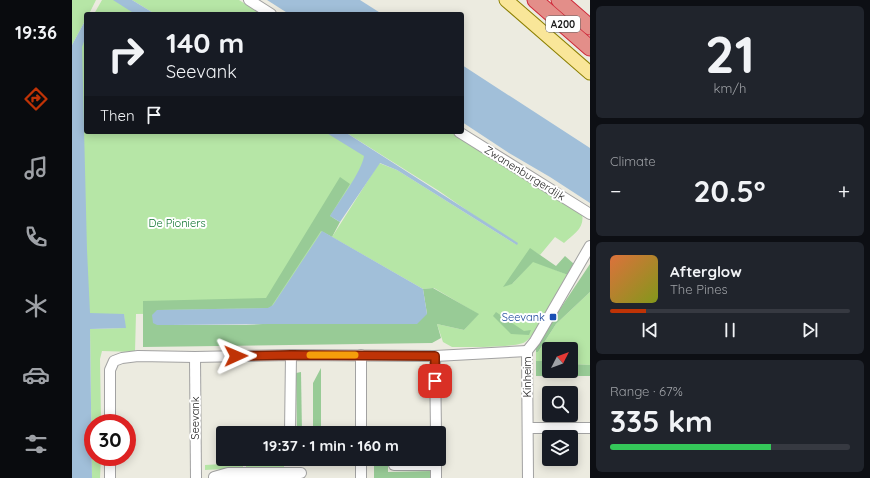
<!DOCTYPE html>
<meta charset="utf-8">
<style>
body{margin:0;font-family:Quicksand,sans-serif;background:#20242c;color:#f1f3f6;height:100vh;display:flex;flex-direction:column;font-size:15px;white-space:nowrap}
*{box-sizing:border-box;margin:0}
p{font-size:13px;color:#9ea1a6}
.icon{flex:none;width:22px;height:22px;fill:none;stroke:currentColor;stroke-width:2;stroke-linecap:round;stroke-linejoin:round}
.map{position:relative;flex:1;overflow:hidden}
.details{display:flex;flex-direction:column;gap:6px;padding:6px;background:#0d0f14;width:280px}
.details>*{flex:none}
.hud{position:absolute;left:12px;top:12px;width:380px;height:122px;border-radius:4px;box-shadow:0 2px 10px #0003;background:#171b24;color:#f1f3f6;overflow:hidden}
.needle{width:26px;rotate:48deg}
.controls{position:absolute;left:470px;top:342px;display:grid;gap:8px}
.controls a{display:grid;place-items:center;width:36px;height:36px;border-radius:4px;background:#171b24;box-shadow:0 2px 10px #0003;font-size:20px}
.speed{position:absolute;left:12px;top:414px;display:flex;gap:8px;font-size:20px;font-weight:700;text-align:center}
.speed>*{display:grid;place-content:center;width:52px;height:52px;border-radius:50%;background:#171b24;box-shadow:0 2px 10px #0003;line-height:1}
.speed .limit{border:6px solid #d22;background:#fff;color:#111}
.pin{position:absolute;display:grid;place-items:center;width:34px;height:34px;color:#fff;margin:-17px;border-radius:8px;box-shadow:0 2px 6px #0006}
.me{position:absolute;width:44px;margin:-22px;rotate:89deg;stroke-linejoin:round;filter:drop-shadow(0 0 3px #0008)}
.turn{display:flex;align-items:center;gap:14px;height:84px;padding:0 16px;font-size:18px}
.turn .icon{width:52px;height:52px;stroke-width:2.5}
.turn b{display:block;font-size:28px;line-height:34px}
.then{display:flex;align-items:center;height:38px;padding:0 16px;background:#0003;gap:8px;font-size:15px}
.big{font-size:30px;font-weight:700;line-height:1.1}
.details .widget{flex:1;display:flex;flex-direction:column;justify-content:center;gap:6px;min-width:0;padding:0 14px;border-radius:6px;background:#20242c}
.details .dial{align-items:center;gap:0}
.dial b{font-size:52px;line-height:1}
.song{display:flex;align-items:center;gap:12px}
.cover{width:48px;height:48px;border-radius:6px;background:linear-gradient(135deg,hsl(20 70% 55%),hsl(70 70% 35%))}
.played{height:4px;border-radius:2px;background:linear-gradient(90deg,#bf3306 15%,#363941 15%)}
.keys{display:flex;justify-content:space-around;direction:ltr}
.heat{display:flex;justify-content:space-between;align-items:center;font-size:22px;direction:ltr}
.charge{height:6px;border-radius:3px;background:linear-gradient(90deg,#34c759 67%,#363941 0)}
.trip{position:absolute;left:144px;top:426px;width:230px;height:40px;border-radius:4px;background:#171b24;box-shadow:0 2px 10px #0003;font-weight:700;line-height:40px;text-align:center}
main{display:flex;flex:1;min-height:0}
.menu{display:flex;flex-direction:column;width:72px;justify-content:space-around;align-items:center;background:#090b0e;color:#9ea1a6}
.menu .icon{width:28px;height:28px}
.menu .current{color:#bf3306}
.menu b{font-size:18px;color:#f1f3f6}
.map>svg:first-child{display:block}
.grass{fill:#b6e6a6}
.forest{fill:#98cb96}
.water{fill:#a1bfd9}
.lines{fill:none;stroke-linecap:round;stroke-linejoin:round}
.minor-casing{stroke:#a2a2a2;stroke-width:12}
.major-casing{stroke:#8d8104;stroke-width:15}
.highway-casing{stroke:#cf2839;stroke-width:17}
.minor{stroke:#fff;stroke-width:10}
.major{stroke:#f9e699;stroke-width:13}
.highway{stroke:#e38e89;stroke-width:15}
.route-casing{stroke:#7c2104;stroke-width:10}
.route{stroke:#bf3306;stroke-width:7}
.slow{stroke:#f59e0b;stroke-width:7}
.transit-dot{fill:#1a4fb4;stroke:#fff;stroke-width:1.5}
.labels{text-anchor:middle;dominant-baseline:central;stroke-width:4;stroke-linejoin:round;paint-order:stroke}
.shield{fill:#fff;stroke:#5f5f5f;stroke-width:1}
.shield-label{font-size:10px;font-weight:bold;fill:#1b1b1b}
.street-label{font-size:11px;fill:#1b1b1b;stroke:#fff}
.park-label{font-size:11px;fill:#0e732f;stroke:#fff}
.transit-label{font-size:11px;fill:#164399;stroke:#fff;text-anchor:end}
</style>
<main>
<nav class="menu">
<b>19:36</b>
<svg class="icon current" aria-label="directions" viewBox="0 0 24 24"><path d="M12 3l9 9-9 9-9-9zM9 14v-3h6M13 9l2 2-2 2"/></svg>
<svg class="icon" aria-label="music" viewBox="0 0 24 24"><path d="M9 18V5l10-2v13"/><circle cx="6" cy="18" r="3"/><circle cx="16" cy="16" r="3"/></svg>
<svg class="icon" aria-label="phone" viewBox="0 0 24 24"><path d="M5 4h4l2 5-3 2q2 4 5 5l2-3 5 2v4C11 20 4 13 5 4z"/></svg>
<svg class="icon" aria-label="climate" viewBox="0 0 24 24"><path d="M12 3v18M4 7l16 10M4 17L20 7"/></svg>
<svg class="icon" aria-label="car" viewBox="0 0 24 24"><path d="M5 17H2v-5l4-1 3-4h7l3 4 3 1v5h-3M9 17h6M6 11h13"/><circle cx="7" cy="17" r="2"/><circle cx="17" cy="17" r="2"/></svg>
<svg class="icon" aria-label="filters" viewBox="0 0 24 24"><path d="M4 7h16M4 17h16"/><circle cx="9" cy="7" r="2"/><circle cx="15" cy="17" r="2"/></svg>
</nav>
<div class="map">
<svg width="518" height="478" viewBox="0 0 518 478">
<rect width="100%" height="100%" fill="#ecebe0"/>
<g class="grass">
<polygon points="0,0 24,0 17,14 14,14 14,19 0,45"/>
<polygon points="30,0 48,0 70,14 22,14"/>
<polygon points="60,0 167,0 189,14 83,14"/>
<polygon points="14,28 14,132 261,132 299,156 202,312 64,314 63,352 30,351 28,359 29,423 21,423 21,457 29,457 28,478 20,478 18,329 53,328 52,314 16,314 5,45"/>
<path d="M273,132H378L510,214C513,228 502,234 492,243L483,237L468,255L458,249L440,284L461,261L496,275C489,287 463,337 453,342C443,348 393,347 380,347L371,342L365,324L392,330L406,314L362,288L351,289L260,237L307,163L325,170L445,245L367,191Z"/>
<polygon points="518,292 518,365 499,364 499,349 477,349 477,361 464,361 464,352 466,352 484,324"/>
<polygon points="212,462 212,469 174,469 174,464"/>
<polygon points="171,463 171,468 133,470 133,465"/>
</g>
<g class="forest">
<polygon points="268,177 278,184 258,216 268,222 260,237 249,231 199,307 196,308 85,310 98,325 174,325 355,314 351,289 361,288 407,314 392,330 365,324 369,338 360,343 71,347 71,301 194,298"/>
<polygon points="458,248 484,266 493,256 502,264 496,275 461,262 440,284 431,287"/>
<polygon points="518,264 518,292 484,324 466,352 464,352 464,345"/>
<polygon points="424,312 452,331 459,330 457,335 439,334 421,316"/>
<polygon points="464,361 477,361 477,371 499,371 499,364 518,365 518,376 464,376"/>
<polygon points="249,368 249,433 241,433 241,383"/>
<polygon points="229,372 230,433 225,433 224,373"/>
<polygon points="302,459 316,459 316,472 361,471 362,478 302,478"/>
</g>
<g class="water">
<polygon points="41,0 60,0 83,14 63,14"/>
<polygon points="195,0 288,0 310,14 217,14"/>
<polygon points="14,19 14,36 10,47 15,250 18,313 52,314 54,328 18,329 20,478 0,478 0,45"/>
<polygon points="390,65 518,148 518,203 478,177 437,153 390,122"/>
<path d="M253,132H273L446,243L445,245L325,170L308,163L268,222L258,216C266,203 290,171 292,156Z"/>
<polygon points="250,231 351,289 355,314 345,324 197,324 98,325 85,325 81,323 80,315 85,310 196,308 201,305"/>
</g>
<g class="lines">
<g class="minor-casing">
<g id="minor">
<polyline points="177,0 199,14"/>
<polyline points="387,132 518,214"/>
<polyline points="289,355 289,433"/>
<polyline points="363,356 364,433"/>
<polyline points="123,357 124,478"/>
<polyline points="38,423 38,370 42,361 50,358 66,356 123,357 219,355 363,356 455,351"/>
<polyline points="456,428 518,428"/>
<polyline points="218,433 219,355"/>
<polyline points="38,457 38,478"/>
<polyline points="364,459 364,478"/>
<polyline points="322,465 364,465"/>
<polyline points="142,477 156,473 229,473"/>
<polyline points="289,478 289,459"/>
<polyline points="456,478 455,351 463,341 518,246"/>
</g>
</g>
<g class="major-casing">
<polyline id="major" points="434,0 518,73"/>
</g>
<g class="highway-casing">
<g id="highway">
<polyline points="463,0 518,48"/>
<polyline points="487,0 518,27"/>
</g>
</g>
<use href="#minor" class="minor"/>
<use href="#major" class="major"/>
<use href="#highway" class="highway"/>
</g>
<g class="lines">
<g class="route-casing">
<polyline id="route" points="164,356 219,355 363,356 363,381"/>
</g>
<use href="#route" class="route"/>
<polyline class="slow" points="238,355 283,355"/>
</g>
<rect class="transit-dot" x="477" y="313" width="8" height="8" rx="2"/>
<g class="labels">
<rect class="shield" x="474" y="16" width="34" height="16" rx="3"/>
<g class="shield-label">
<text x="491" y="24">A200</text>
</g>
<g class="street-label">
<text transform="translate(453 173) rotate(32)">Zwanenburgerdijk</text>
<text transform="translate(455 377) rotate(-90)">Kinheim</text>
<text transform="translate(123 418) rotate(-90)">Seevank</text>
</g>
<g class="park-label">
<text x="105" y="223">De Pioniers</text>
</g>
<g class="transit-label">
<text x="473" y="317">Seevank</text>
</g>
</g>
</svg>
<div class="controls">
<a><svg class="needle" viewBox="-14 -14 28 28"><path d="M0-13l5 13h-10z" fill="#e53935"/><path d="M0 13l5-13h-10z" fill="#9ea1a6"/></svg></a>
<a><svg class="icon" aria-label="search" viewBox="0 0 24 24"><circle cx="10" cy="10" r="6"/><path d="M15 15l6 6"/></svg></a>
<a><svg class="icon" aria-label="layers" viewBox="0 0 24 24"><path d="M12 4l9 5-9 5-9-5zM3 14l9 5 9-5"/></svg></a>
</div>
<div class="speed"><div class="limit">30</div></div>
<div class="pin" style="left:363px;top:381px;background:#d93025"><svg class="icon" aria-label="arrive" viewBox="0 0 24 24"><path d="M6 21V4h12l-3 4 3 4H6"/></svg></div>
<svg class="me" style="left:164px;top:356px" viewBox="-20 -20 40 40"><path d="M0-17L14 15 0 8-14 15z" fill="#bf3306" stroke="#fff" stroke-width="4"/></svg>
<div class="trip">19:37 · 1 min · 160 m</div>
<div class="hud">
<div class="turn"><svg class="icon" aria-label="right" viewBox="0 0 24 24"><path d="M7 20v-9h11M14 6l5 5-5 5"/></svg><div><b>140 m</b>Seevank</div></div>
<div class="then">Then<svg class="icon" aria-label="arrive" viewBox="0 0 24 24"><path d="M6 21V4h12l-3 4 3 4H6"/></svg></div>
</div>
</div>
<section class="details">
<div class="widget dial"><b>21</b><p>km/h</p></div>
<div class="widget"><p>Climate</p>
<div class="heat"><a>−</a><b class="big">20.5°</b><a>+</a></div>
</div>
<div class="widget">
<div class="song"><i class="cover"></i><div><b>Afterglow</b><p>The Pines</p></div></div>
<div class="played"></div>
<div class="keys"><svg class="icon" aria-label="previous" viewBox="0 0 24 24"><path d="M18 5L8 12l10 7zM5 5v14"/></svg><svg class="icon" aria-label="pause" viewBox="0 0 24 24"><path d="M8 5v14M16 5v14"/></svg><svg class="icon" aria-label="next" viewBox="0 0 24 24"><path d="M6 5l10 7-10 7zM19 5v14"/></svg></div>
</div>
<div class="widget"><p>Range · 67%</p><b class="big">335 km</b><div class="charge"></div></div>
</section>
</main>
